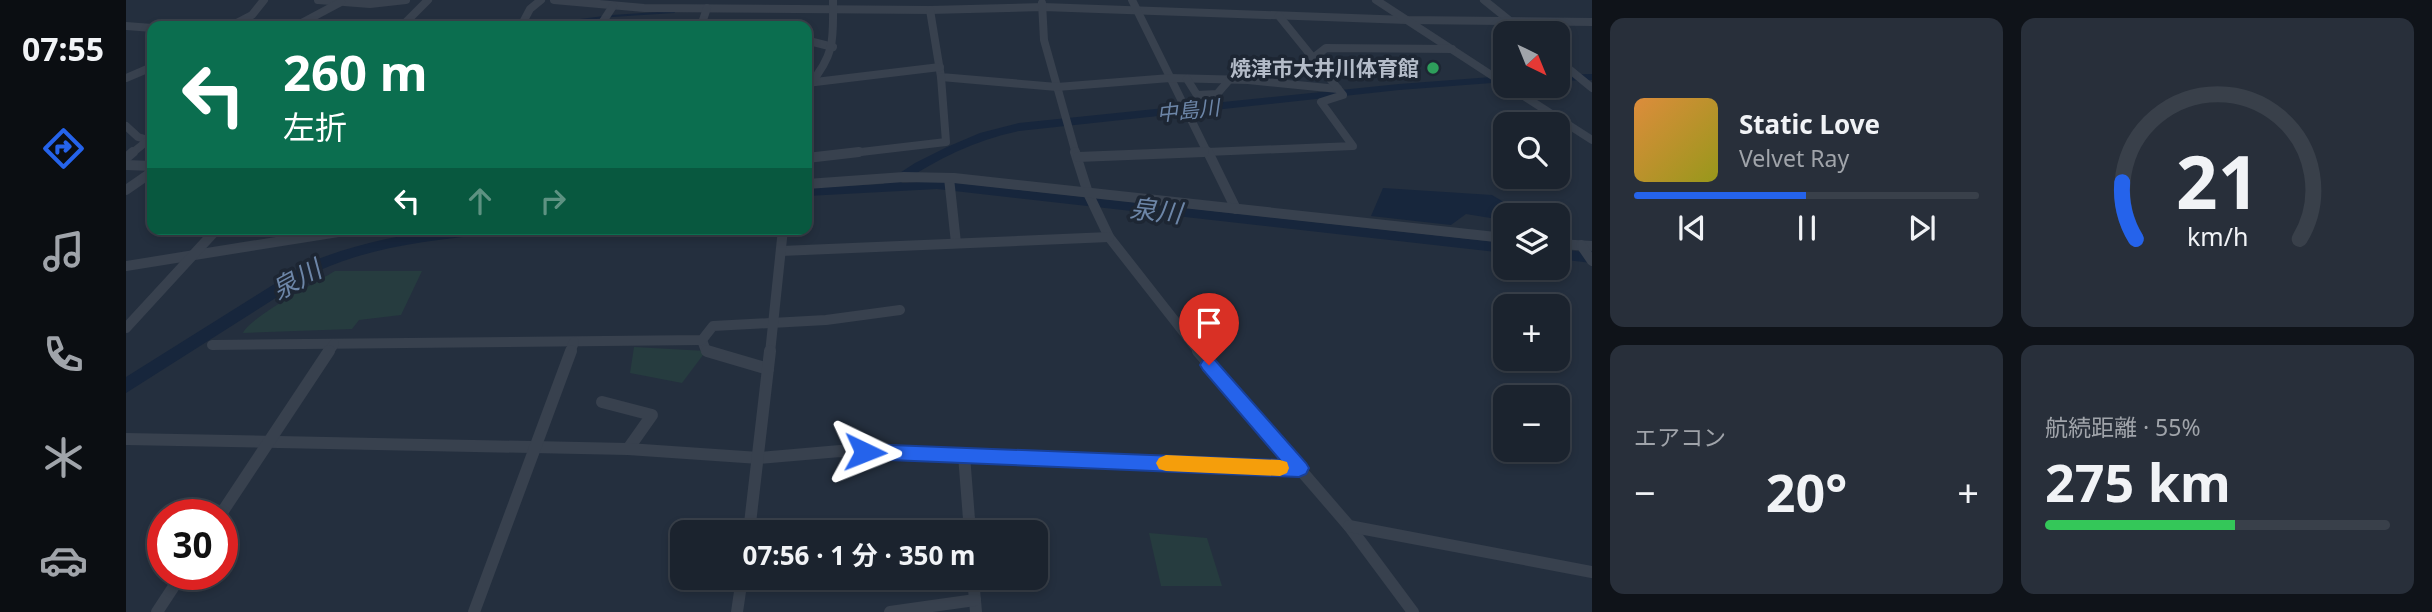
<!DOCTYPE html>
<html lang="ja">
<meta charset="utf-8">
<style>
body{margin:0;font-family:"Noto Sans","Noto Sans JP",sans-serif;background:#282f3a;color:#f1f3f6;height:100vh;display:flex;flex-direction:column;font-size:26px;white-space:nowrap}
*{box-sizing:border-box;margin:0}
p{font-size:23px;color:#a0a4aa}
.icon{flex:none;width:38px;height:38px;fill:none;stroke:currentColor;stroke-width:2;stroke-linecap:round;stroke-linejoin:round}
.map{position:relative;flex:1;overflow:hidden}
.side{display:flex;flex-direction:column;gap:18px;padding:18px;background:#0f1319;width:840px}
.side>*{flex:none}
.top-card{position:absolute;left:21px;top:21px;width:665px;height:214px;border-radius:14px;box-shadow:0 4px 10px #0003,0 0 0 2px #39404a;background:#0b6e4f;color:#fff;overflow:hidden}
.needle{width:46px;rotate:137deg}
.controls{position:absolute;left:1367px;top:21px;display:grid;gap:14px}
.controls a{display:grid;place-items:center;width:77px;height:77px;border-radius:14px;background:#1b232e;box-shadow:0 4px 10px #0003,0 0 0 2px #39404a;font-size:35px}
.speed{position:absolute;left:21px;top:499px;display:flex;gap:14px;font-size:35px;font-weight:700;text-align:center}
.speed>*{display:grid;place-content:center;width:91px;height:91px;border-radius:50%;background:#1b232e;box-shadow:0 4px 10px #0003,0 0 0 2px #39404a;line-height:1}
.speed .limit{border:10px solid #d22;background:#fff;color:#111}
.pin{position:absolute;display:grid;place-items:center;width:60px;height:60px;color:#fff;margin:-72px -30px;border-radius:50% 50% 50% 0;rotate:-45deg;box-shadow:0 0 7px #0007}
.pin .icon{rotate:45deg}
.me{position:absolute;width:77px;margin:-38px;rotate:92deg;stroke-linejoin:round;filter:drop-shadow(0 0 5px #0008)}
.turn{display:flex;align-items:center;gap:24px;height:147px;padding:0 21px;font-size:32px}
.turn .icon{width:91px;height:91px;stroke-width:2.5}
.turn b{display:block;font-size:49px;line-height:60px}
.lanes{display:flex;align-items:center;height:66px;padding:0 21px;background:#0003;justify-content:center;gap:35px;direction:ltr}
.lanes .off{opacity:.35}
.big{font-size:52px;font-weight:700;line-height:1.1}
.side .card{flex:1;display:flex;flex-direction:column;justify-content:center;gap:10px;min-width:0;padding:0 24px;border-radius:14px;background:#282f3a}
.side .dial{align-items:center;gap:0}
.dial svg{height:182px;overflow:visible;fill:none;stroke:#39404a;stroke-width:7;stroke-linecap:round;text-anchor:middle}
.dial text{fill:#f1f3f6;stroke:none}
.song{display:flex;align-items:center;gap:21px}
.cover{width:84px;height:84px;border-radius:10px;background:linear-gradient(135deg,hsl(30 70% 55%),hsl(60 70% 35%))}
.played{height:7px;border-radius:4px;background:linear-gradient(90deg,#2563eb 50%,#39404a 50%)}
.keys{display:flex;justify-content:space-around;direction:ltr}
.heat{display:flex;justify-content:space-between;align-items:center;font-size:38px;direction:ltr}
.charge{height:10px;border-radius:5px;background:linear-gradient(90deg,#34c759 55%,#39404a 0)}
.side .tiles{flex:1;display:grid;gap:18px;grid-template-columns:repeat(2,1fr)}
.trip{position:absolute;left:544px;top:520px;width:378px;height:70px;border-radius:14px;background:#1b232e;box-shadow:0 4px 10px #0003,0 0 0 2px #39404a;font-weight:700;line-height:70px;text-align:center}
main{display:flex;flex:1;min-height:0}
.dock{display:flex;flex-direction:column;width:126px;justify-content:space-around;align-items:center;background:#0b0e12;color:#a0a4aa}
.dock .icon{width:49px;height:49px}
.dock .selected{color:#2563eb}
.dock b{font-size:32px;color:#f1f3f6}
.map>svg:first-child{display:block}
.green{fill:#263c3f}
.water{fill:#17263c}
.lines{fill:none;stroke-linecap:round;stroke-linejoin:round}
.stream{stroke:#17263c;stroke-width:2}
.river{fill:#17263c;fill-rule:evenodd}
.minor-far2{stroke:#38414e;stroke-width:8}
.minor-far1{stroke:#38414e;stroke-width:10}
.minor{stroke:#38414e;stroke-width:12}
.route{fill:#2563eb;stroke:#184099;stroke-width:2}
.slow{fill:#f59e0b}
.leisure-dot{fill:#2e9e5b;stroke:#1d2633;stroke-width:2.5}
.labels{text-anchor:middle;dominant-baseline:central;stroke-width:7;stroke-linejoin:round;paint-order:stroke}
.far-poi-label{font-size:21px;font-weight:bold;fill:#b4bcc9;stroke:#1d2633;text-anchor:end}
.far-water-label{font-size:21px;font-style:italic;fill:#6d86a8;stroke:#1d2633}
.water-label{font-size:26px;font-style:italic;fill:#6d86a8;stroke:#1d2633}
</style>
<main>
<nav class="dock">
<b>07:55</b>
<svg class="icon selected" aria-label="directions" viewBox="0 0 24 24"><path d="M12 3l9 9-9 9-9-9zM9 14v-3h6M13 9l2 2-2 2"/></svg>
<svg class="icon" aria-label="music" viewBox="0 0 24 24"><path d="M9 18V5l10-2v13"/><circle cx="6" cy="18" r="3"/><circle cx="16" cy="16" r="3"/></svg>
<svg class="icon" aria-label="phone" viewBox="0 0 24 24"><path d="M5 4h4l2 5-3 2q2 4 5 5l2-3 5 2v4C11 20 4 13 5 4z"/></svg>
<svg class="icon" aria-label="climate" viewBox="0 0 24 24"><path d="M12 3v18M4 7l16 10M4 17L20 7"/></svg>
<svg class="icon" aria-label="car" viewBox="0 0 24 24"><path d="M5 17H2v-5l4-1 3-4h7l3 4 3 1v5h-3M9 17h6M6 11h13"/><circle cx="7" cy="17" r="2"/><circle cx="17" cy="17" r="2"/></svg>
</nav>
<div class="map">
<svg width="1466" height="612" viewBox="0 0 1466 612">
<rect width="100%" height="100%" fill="#242f3e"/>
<g class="green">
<path d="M209,271H296L275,315L233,320L226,329L117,333C124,317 191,282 209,271Z"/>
<polygon points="508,347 580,351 556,383 504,373"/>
<polygon points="1023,533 1081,538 1096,586 1035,586"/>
</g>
<polygon class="water" points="1257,188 1366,195 1391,210 1389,215 1379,215 1377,220 1340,214 1325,225 1245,216"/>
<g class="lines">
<polyline class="stream" points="407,26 486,16 548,12"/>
<g class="river">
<polygon points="1466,74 1466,80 1432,81 1432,75"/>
<path d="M1379,76V82L1273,90L893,131C850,140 811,159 775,183L811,181L1379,243V253L811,189L681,196V188L757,184L789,163L821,147L854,133L893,123L1273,84Z"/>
<path d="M320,229H369L362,234C302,241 248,246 192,271L0,393V377L182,263C226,245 272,235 320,229Z"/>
<polygon points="1432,249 1466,253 1466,263 1432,259"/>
</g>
<g class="minor-far2">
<polyline points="192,0 244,4 280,0"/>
<polyline points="428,0 518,8 804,10 917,7 1281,20 1466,22"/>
<polyline points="1006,0 1082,154"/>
<polyline points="1250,0 1379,84"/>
<polyline points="1358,0 1399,33"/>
<polyline points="916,3 918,40 950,154"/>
<polyline points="804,10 815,77 931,87 1044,78 1122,80 1212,89"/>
<polyline points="0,26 26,28"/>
<polyline points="105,26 126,15 138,0"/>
<polyline points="170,26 215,2"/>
<polyline points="276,26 302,0"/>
<polyline points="395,26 404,9 415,0"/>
<polyline points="474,26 487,6"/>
<polyline points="575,26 581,8"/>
<polyline points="687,42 707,47"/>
<polyline points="1187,58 1200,48 1326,49"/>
<polyline points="1432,60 1466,88"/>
<polyline points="1194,67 1268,67"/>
<polyline points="0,78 26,67"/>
<polyline points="1061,79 1071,95 1091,94 1104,79"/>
<polyline points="681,83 814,67"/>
<path d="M684,84C710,53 707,38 707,0"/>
<polyline points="1382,86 1466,140"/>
<polyline points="0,126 12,137 22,140"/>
<polyline points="5,154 26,137"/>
<polyline points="718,154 820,142 815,77"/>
<polyline points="1034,154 1227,146 1195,102 1217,95 1153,16"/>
</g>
<g class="minor-far1">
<polyline points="949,152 962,193 983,237 1074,353"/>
<polyline points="1082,152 1110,209"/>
<polyline points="952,157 1078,152"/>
<polyline points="0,158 7,152"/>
<polyline points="681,158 733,152"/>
<polyline points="0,165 26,166"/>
<polyline points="823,178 830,243"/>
<polyline points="681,184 778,177 828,178 1379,238"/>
<polyline points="0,190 26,172"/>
<polyline points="1432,244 1466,246"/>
<polyline points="1455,245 1466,261"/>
<polyline points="655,251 983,237"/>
<polyline points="0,266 231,229"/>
<polyline points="0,328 91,229"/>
<polyline points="576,340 580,351 587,353"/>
<polyline points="86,345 576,340 587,326 700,320 774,310"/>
<polyline points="202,353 208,344"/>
<polyline points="444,353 448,342"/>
<polyline points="644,353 657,229"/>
</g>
<g class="minor">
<polyline points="581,351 642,369"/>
<polyline points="1072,351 1223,526 1287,612"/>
<polyline points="476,402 526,415 502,449"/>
<polyline points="0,439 502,449 633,458 714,451 1173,468"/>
<polyline points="838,455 844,532"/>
<polyline points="95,514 203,351"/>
<polyline points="1223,526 1466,572"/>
<polyline points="623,532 644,351"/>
<polyline points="847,578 850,612"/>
<polyline points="31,612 56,574"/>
<polyline points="348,612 445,351"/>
<polyline points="611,612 616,578"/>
<polyline points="764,612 849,600"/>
</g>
</g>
<polygon class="route" points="1083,359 1089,360 1180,463 1183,468 1180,474 1173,477 739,459 733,457 730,452 733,446 739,444 1154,460 1077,370 1074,365 1077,360"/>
<polygon class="slow" points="1040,455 1154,460 1161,462 1163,468 1161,473 1154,476 1040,471 1033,469 1030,463 1033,458"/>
<circle class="leisure-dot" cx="1307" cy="68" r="7"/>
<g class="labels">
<g class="far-poi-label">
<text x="1293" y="68">焼津市大井川体育館</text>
</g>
<g class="far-water-label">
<text transform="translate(1062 110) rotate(-6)">中島川</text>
</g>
<g class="water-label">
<text transform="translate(1030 210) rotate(6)">泉川</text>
<text transform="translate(170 279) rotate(-29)">泉川</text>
</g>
</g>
</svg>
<div class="controls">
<a><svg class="needle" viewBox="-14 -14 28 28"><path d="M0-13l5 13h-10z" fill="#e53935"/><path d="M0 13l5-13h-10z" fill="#a0a4aa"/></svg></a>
<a><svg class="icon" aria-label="search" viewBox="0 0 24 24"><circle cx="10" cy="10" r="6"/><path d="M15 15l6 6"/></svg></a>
<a><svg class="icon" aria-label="layers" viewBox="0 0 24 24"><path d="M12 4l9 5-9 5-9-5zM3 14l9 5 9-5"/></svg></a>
<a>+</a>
<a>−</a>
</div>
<div class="speed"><div class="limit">30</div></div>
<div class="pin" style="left:1083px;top:365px;background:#d93025"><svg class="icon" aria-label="arrive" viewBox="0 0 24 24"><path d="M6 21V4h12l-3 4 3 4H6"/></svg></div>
<svg class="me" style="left:739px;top:452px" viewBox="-20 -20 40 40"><path d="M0-17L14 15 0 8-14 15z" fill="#2563eb" stroke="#fff" stroke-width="4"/></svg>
<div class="trip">07:56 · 1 分 · 350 m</div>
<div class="top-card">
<div class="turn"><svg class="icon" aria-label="left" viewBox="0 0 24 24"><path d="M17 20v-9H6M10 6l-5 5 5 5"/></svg><div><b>260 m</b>左折</div></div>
<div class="lanes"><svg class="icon" aria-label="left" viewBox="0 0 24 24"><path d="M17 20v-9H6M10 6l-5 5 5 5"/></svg><svg class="icon off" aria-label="ahead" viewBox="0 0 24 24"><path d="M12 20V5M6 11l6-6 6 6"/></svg><svg class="icon off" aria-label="right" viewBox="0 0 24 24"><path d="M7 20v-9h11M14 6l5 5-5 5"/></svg></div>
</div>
</div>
<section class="side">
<div class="tiles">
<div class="card">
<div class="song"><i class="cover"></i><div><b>Static Love</b><p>Velvet Ray</p></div></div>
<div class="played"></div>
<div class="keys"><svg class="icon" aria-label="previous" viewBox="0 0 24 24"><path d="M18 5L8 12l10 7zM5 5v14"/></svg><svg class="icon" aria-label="pause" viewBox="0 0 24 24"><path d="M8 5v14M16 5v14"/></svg><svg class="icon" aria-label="next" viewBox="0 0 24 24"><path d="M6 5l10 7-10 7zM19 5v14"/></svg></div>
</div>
<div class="card dial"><svg viewBox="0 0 100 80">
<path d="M14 69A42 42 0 1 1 86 69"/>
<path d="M14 69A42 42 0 0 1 8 44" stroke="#2563eb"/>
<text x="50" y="56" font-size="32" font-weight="700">21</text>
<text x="50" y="72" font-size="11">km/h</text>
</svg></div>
<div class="card"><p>エアコン</p>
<div class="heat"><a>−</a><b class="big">20°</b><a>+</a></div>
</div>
<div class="card"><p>航続距離 · 55%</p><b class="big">275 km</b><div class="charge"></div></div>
</div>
</section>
</main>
